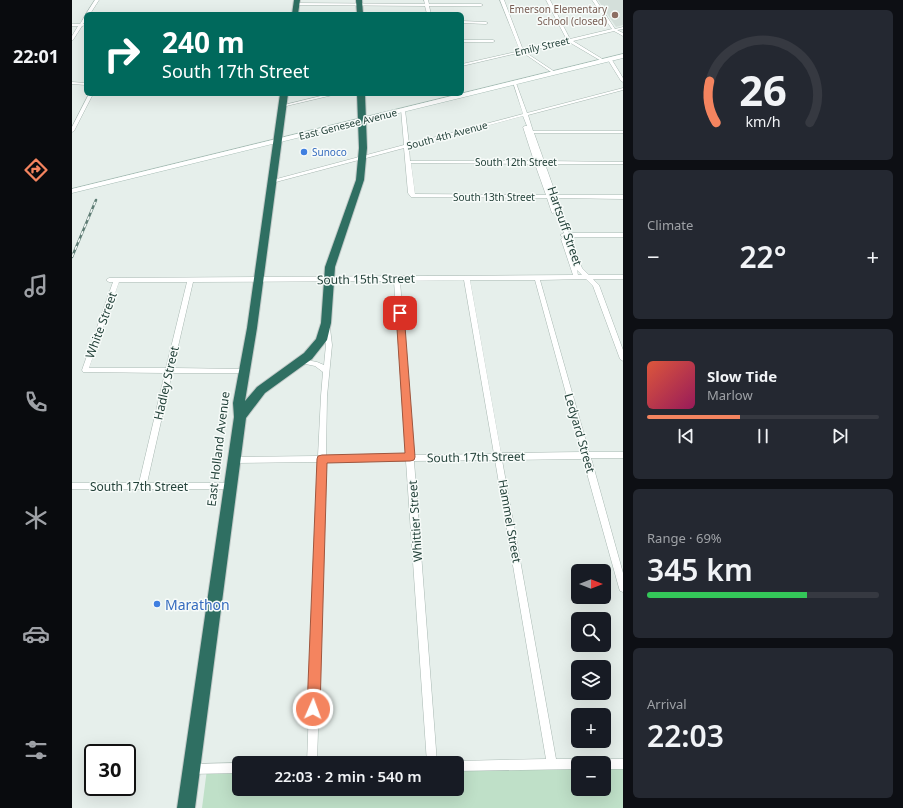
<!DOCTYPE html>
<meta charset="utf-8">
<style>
body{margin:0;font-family:"Noto Sans",sans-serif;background:#242831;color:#f1f3f6;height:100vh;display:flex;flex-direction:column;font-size:15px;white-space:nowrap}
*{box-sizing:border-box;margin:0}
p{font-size:13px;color:#9ea1a6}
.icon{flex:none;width:22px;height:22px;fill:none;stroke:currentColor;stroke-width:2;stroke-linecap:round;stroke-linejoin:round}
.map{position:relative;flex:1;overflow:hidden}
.details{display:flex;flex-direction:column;gap:10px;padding:10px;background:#0d0f14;width:280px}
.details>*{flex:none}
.banner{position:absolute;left:12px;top:12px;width:380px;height:84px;border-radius:6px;box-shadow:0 4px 16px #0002;background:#00695c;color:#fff;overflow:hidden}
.needle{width:26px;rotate:90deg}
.tools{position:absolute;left:499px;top:564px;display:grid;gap:8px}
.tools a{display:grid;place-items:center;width:40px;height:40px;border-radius:6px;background:#171b24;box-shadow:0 4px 16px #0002;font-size:20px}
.speed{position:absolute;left:12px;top:744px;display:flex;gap:8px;font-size:20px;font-weight:700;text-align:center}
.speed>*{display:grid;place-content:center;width:52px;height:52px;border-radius:50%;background:#171b24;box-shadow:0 4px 16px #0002;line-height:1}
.speed .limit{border:2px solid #111;border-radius:6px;background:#fff;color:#111}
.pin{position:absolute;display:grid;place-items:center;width:34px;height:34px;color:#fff;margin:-17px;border-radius:8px;box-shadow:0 2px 6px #0006}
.me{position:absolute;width:44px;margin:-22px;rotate:2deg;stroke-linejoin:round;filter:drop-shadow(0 0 3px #0008)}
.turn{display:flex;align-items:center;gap:14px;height:84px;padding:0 12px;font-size:18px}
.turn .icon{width:52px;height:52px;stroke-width:2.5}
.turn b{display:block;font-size:28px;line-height:34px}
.big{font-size:30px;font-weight:600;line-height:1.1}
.details .tile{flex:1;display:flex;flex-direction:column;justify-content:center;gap:6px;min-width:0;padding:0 14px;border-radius:6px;background:#242831}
.details .dial{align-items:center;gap:0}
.dial svg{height:104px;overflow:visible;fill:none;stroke:#363941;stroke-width:7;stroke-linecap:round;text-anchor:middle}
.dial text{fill:#f1f3f6;stroke:none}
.song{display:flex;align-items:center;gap:12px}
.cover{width:48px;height:48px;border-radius:6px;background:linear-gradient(135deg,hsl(10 70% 55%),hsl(330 70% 35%))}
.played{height:4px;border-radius:2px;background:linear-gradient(90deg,#f4845f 40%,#363941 40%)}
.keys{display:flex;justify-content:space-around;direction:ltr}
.heat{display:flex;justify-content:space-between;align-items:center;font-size:22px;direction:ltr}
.charge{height:6px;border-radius:3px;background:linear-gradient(90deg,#34c759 69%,#363941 0)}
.trip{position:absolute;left:160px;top:756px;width:232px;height:40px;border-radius:6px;background:#171b24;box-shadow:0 4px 16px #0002;font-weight:600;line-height:40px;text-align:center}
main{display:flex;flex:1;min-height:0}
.tabs{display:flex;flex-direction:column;width:72px;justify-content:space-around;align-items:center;background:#090b0e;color:#9ea1a6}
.tabs .icon{width:28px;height:28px}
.tabs .on{color:#f4845f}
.tabs b{font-size:18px;color:#f1f3f6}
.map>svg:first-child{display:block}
.built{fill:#d4dfda}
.green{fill:#bfe0c8}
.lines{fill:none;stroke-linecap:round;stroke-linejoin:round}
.street-casing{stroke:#a8b8b2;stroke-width:1}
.secondary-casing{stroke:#a4bbb3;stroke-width:1}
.highway-casing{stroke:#c2cac8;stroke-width:2}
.street{fill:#fff;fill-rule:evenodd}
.secondary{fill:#fff;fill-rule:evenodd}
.highway{fill:#2f6f62;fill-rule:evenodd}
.rail-casing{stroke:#5f7d75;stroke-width:2.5}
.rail{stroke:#f7fbf9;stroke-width:1.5;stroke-dasharray:4;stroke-linecap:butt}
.route{fill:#f4845f;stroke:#9f563e}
.education-dot{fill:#8d6e63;stroke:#f7fbf9;stroke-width:1.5}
.shop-dot{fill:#3f7fe0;stroke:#f7fbf9;stroke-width:1.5}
.labels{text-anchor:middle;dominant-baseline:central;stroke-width:3;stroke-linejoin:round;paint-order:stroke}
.far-education-label{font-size:10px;fill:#785e54;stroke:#f7fbf9;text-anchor:end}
.far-street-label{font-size:10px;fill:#24423a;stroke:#f7fbf9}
.far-shop-label{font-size:10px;fill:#366cbe;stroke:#f7fbf9;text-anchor:start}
.street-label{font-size:12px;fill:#24423a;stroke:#f7fbf9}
.near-shop-label{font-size:14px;fill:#366cbe;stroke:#f7fbf9;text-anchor:start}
</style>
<main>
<nav class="tabs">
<b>22:01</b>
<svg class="icon on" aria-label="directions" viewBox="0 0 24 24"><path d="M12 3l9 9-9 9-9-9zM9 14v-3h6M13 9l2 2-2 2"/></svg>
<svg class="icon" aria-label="music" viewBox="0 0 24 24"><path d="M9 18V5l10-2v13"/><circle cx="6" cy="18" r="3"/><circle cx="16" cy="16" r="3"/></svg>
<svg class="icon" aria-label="phone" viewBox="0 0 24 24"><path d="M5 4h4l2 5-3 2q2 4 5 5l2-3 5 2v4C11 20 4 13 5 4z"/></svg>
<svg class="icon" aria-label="climate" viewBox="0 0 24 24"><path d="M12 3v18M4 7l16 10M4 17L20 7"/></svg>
<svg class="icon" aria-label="car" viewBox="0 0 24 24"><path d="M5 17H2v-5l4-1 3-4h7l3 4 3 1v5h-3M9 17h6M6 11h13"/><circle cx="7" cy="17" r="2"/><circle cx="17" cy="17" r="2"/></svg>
<svg class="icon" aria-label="filters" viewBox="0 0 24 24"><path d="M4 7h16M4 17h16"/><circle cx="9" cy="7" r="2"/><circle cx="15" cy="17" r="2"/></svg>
</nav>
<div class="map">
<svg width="551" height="808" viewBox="0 0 551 808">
<rect width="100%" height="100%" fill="#e6efeb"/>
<polygon class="built" points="526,0 551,0 551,25 544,27"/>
<polygon class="green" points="506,764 506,789 532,789 532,764 551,764 551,808 130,808 135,769 167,768 167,789 385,789 385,766"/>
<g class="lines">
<g class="street-casing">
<g id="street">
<polygon points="23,0 27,0 18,14 14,14"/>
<polygon points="352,0 356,0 357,4 409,4 411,5 409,6 357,6 359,14 355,14 353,6 224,5 222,4 224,3 353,4"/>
<polygon points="428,0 432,0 451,50 495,40 474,0 478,0 498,39 540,29 520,0 524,0 543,29 551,27 551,29 545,30 551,33 551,36 542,31 501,41 532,60 533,61 531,62 497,42 453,52 483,72 483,74 482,74 450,52 390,66 390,64 448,51"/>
<polygon points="13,16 14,16 14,20 11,24 14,25 10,26 1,40 0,40 0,36 6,26 0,26 0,24 8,24"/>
<polygon points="390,21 414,22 416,23 414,24 390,23"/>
<polygon points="390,40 421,40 423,41 421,42 390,42"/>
<polygon points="538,59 540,60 551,78 551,82 549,81 536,60"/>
<polygon points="0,82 14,83 14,85 0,84"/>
<path d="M441,82L444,83L455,113L551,88V90L456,115L461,131H551V133H462L472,161L551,162V164H473L484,195H551V199L485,198L497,233H551V237H498L510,268L517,275H551V279H521L527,285L551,350V361L548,359L521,286L514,279L468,280L517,452H551V458H519L551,573V592L548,591L547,588L511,459L430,460L484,759H506L510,760L511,763H506V769L385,771V763H381L385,761L474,759L423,460L342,461L365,763H355L334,461L254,462L245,763H235L246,462L162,463L159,462L158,460L159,458L162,457L246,456L249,396L251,372L243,366L229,363L226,361L229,359L245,362L252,365L254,345L252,328L255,326L258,328L260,345L255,396L254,456L334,455L322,281L121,282L101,368L172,369L175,371L172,373H100L75,483H158L161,484L162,486L161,488L158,489H0V483H67L93,373L11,372L10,370L41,282H37L34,280L37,278L501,275L489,239L490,238H493L488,235L492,233L485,212L480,213L475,198L339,197L336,193L332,148L200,183L197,181L332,145L329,109L333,110L337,144L451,114ZM451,116L455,126H453L451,127L462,161H338L337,147ZM339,163L463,164L474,195L343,194ZM505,270L510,275H506ZM392,280L422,454L341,455L328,281ZM398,280H463L510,452L429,453ZM47,282H115L94,368H17Z"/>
<polygon points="17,94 21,94 2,131 0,132 0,127"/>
<polygon points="257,94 265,94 210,107 208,106"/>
<polygon points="532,759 551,759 551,769 532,769 532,763 527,763 528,760"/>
<polygon points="167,763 167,773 119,774 115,773 114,769 115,765 119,764"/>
</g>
</g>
<g class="secondary-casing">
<polygon id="secondary" points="551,54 551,58 0,193 0,189"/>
</g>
<g class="highway-casing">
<g id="highway">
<polygon points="222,0 228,0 226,14 220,14"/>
<polygon points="284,0 290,0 291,14 285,14"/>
<polygon points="208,94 216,94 185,328 173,401 185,387 232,353 244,339 249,323 253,267 284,180 287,148 285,94 293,94 295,148 292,180 263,267 259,323 255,340 240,359 193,393 174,418 123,808 105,808 162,417 161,403 175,328"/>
</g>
</g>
<use href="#street" class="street"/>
<use href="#secondary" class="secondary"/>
<use href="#highway" class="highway"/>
<g class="rail-casing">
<polyline id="rail" points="0,257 24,200"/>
</g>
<use href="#rail" class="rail"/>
</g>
<polygon class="route" points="325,311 328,311 332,313 343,457 342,460 338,461 255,463 248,709 246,714 241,716 237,714 235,709 245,459 246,456 250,455 333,453 324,313"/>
<circle class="education-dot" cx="543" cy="15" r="4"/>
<g class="shop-dot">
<circle cx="232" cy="152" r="4"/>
<circle cx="85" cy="604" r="4"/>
</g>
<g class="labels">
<g class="far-education-label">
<text x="535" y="9">Emerson Elementary<tspan x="535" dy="12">School (closed)</tspan></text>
</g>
<g class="far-street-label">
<text transform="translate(470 46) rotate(-13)">Emily Street</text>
<text transform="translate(276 124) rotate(-14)">East Genesee Avenue</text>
<text transform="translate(375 135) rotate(-15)">South 4th Avenue</text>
<text x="444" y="162">South 12th Street</text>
<text x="422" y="197">South 13th Street</text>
</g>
<g class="far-shop-label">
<text x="240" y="152">Sunoco</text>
</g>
<g class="street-label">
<text transform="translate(493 226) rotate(71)">Hartsuff Street</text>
<text transform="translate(294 279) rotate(-1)">South 15th Street</text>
<text transform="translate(29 325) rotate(-70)">White Street</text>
<text transform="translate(94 383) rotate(-77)">Hadley Street</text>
<text transform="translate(508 433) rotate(74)">Ledyard Street</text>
<text transform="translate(146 449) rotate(-83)">East Holland Avenue</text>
<text transform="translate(404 457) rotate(-1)">South 17th Street</text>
<text x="67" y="486">South 17th Street</text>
<text transform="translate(343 521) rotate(-94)">Whittier Street</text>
<text transform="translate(438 521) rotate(80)">Hammel Street</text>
</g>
<g class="near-shop-label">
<text x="93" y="604">Marathon</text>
</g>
</g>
</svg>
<div class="tools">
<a><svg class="needle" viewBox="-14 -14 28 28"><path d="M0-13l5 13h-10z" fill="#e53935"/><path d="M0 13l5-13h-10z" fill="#9ea1a6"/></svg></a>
<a><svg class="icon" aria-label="search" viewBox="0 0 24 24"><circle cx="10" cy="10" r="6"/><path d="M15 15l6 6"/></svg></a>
<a><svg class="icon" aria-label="layers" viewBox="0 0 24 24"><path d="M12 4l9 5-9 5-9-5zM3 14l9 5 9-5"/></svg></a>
<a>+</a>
<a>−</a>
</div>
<div class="speed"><div class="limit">30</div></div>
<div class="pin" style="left:328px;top:313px;background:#d93025"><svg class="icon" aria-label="arrive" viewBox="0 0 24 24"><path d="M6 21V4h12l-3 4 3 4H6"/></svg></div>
<svg class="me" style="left:241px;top:709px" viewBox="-20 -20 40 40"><circle r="17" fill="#f4845f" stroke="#fff" stroke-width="3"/><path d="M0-11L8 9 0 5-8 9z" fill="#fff"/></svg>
<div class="trip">22:03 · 2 min · 540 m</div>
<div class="banner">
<div class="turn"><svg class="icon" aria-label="right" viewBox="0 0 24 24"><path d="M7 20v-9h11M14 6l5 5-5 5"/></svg><div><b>240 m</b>South 17th Street</div></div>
</div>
</div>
<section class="details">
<div class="tile dial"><svg viewBox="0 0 100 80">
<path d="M14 69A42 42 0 1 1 86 69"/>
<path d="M14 69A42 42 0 0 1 9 37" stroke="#f4845f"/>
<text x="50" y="56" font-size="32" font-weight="700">26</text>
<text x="50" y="72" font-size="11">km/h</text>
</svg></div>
<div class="tile"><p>Climate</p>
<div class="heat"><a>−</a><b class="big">22°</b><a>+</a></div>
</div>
<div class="tile">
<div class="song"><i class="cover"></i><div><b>Slow Tide</b><p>Marlow</p></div></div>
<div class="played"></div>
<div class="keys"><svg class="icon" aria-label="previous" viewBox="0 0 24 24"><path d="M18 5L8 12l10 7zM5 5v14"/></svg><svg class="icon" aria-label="pause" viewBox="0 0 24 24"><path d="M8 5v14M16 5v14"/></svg><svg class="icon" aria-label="next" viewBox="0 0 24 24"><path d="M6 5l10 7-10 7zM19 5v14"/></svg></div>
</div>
<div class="tile"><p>Range · 69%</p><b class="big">345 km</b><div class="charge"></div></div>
<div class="tile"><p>Arrival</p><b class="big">22:03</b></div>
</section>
</main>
